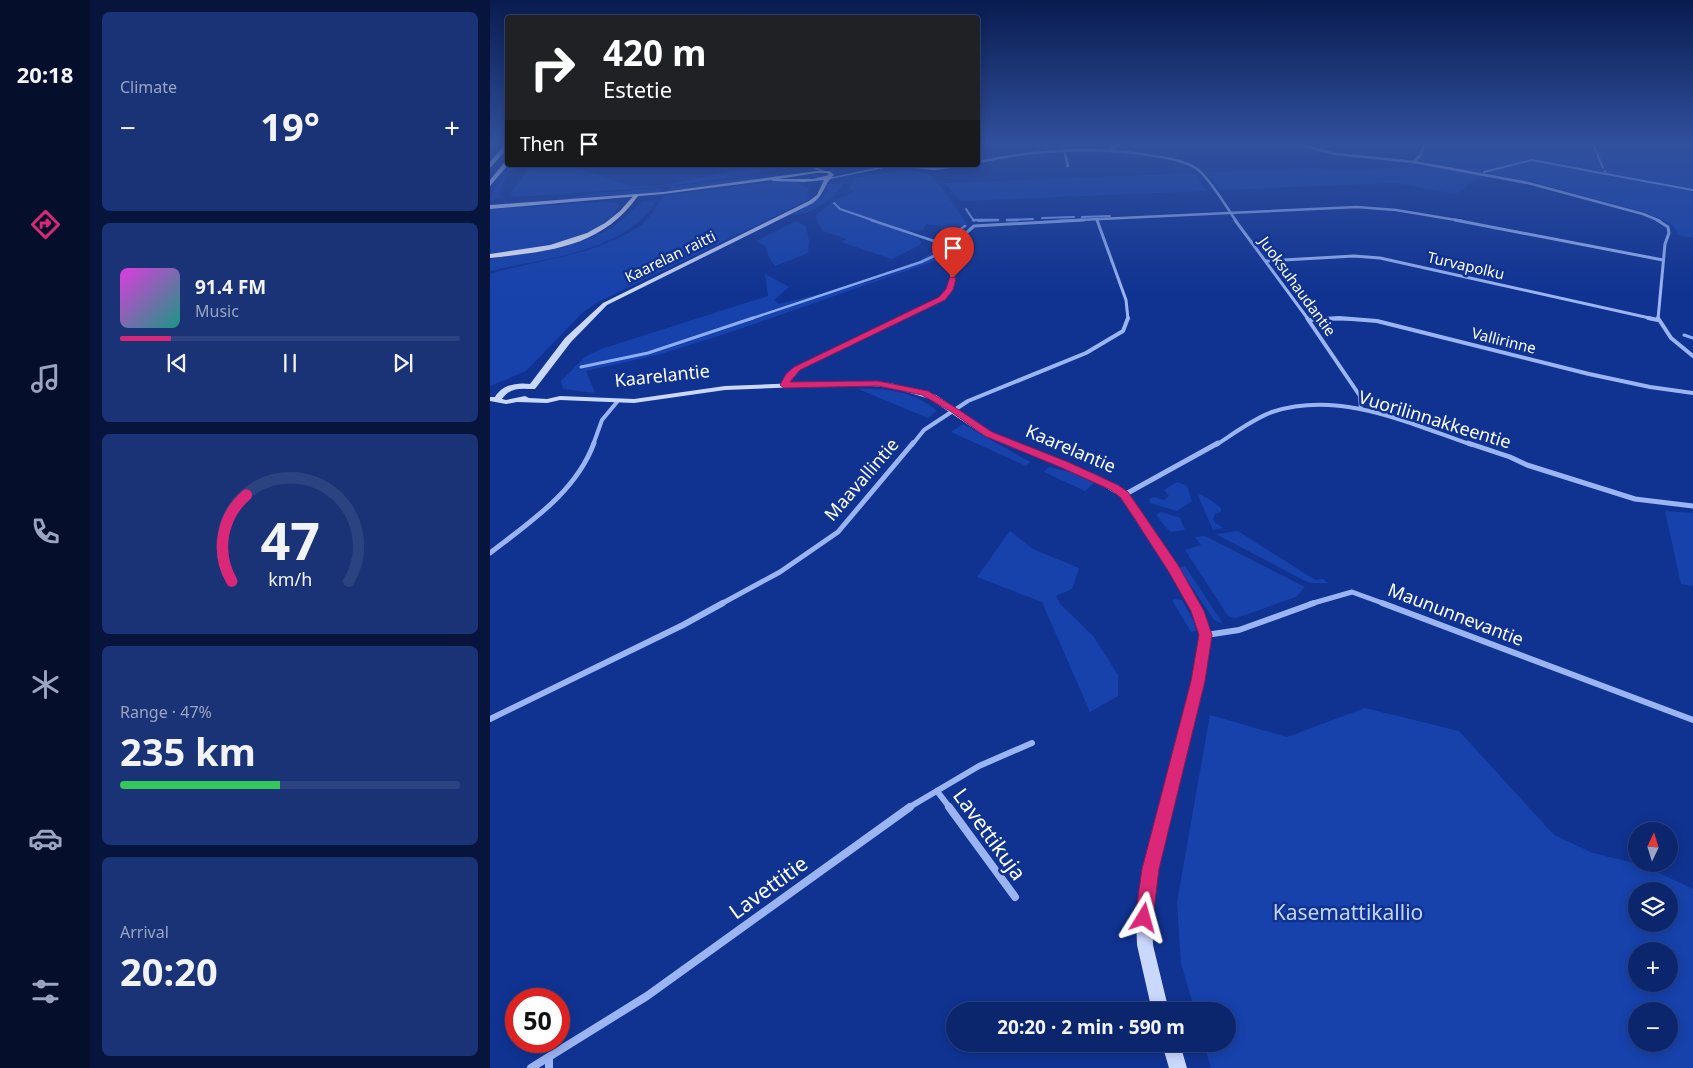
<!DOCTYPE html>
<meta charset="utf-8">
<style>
body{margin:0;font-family:"Noto Sans",sans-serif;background:#1a3276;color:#f1f3f6;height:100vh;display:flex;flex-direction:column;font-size:19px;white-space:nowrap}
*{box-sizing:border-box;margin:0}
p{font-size:16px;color:#9aa5c2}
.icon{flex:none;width:28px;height:28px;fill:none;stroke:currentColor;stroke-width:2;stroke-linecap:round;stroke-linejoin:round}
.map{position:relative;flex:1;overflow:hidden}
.drawer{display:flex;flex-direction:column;gap:12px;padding:12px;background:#07153c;width:400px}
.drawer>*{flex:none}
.banner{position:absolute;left:15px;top:15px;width:475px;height:152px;border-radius:5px;box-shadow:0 2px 12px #0003,0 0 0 1px #2c4381;background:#202124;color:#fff;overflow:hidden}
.needle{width:32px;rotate:4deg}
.tools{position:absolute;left:1138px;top:822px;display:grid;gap:10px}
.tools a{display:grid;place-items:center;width:50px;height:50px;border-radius:50%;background:#0c266e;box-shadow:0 2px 12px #0003,0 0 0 1px #2c4381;font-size:25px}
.speed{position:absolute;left:15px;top:988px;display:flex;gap:10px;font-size:25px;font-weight:700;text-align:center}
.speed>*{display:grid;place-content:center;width:65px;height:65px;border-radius:50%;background:#0c266e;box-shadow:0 2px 12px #0003,0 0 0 1px #2c4381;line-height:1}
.speed .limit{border:8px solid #d22;background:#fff;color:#111}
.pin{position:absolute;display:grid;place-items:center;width:42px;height:42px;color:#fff;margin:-51px -21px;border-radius:50% 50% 50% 0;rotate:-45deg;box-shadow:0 0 5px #0007}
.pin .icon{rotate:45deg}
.me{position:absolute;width:55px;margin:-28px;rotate:8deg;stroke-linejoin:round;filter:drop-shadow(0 0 4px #0008)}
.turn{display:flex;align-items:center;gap:18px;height:105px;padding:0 15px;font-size:22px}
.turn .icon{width:65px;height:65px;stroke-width:2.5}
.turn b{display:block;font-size:35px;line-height:42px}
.then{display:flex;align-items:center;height:48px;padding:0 15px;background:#0003;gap:10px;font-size:19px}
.big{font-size:38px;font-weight:700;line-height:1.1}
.drawer .tile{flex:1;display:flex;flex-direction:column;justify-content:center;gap:8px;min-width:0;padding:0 18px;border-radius:8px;background:#1a3276}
.drawer .dial{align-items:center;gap:0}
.dial svg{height:130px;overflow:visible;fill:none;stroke:#2c4381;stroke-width:7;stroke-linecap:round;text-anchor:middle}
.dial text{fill:#f1f3f6;stroke:none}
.song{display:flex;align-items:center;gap:15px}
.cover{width:60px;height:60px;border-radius:8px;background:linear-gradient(135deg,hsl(300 70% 55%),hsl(170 70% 35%))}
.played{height:5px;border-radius:2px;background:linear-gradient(90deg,#db2777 15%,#2c4381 15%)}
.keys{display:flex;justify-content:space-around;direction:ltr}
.heat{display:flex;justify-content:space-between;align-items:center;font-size:28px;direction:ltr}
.charge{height:8px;border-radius:4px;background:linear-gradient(90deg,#34c759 47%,#2c4381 0)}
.trip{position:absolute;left:456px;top:1002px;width:290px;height:50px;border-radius:25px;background:#0c266e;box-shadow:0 2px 12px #0003,0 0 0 1px #2c4381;font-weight:700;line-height:50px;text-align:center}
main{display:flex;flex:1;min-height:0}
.tabs{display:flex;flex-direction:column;width:90px;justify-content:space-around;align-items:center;background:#050f2c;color:#9aa5c2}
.tabs .icon{width:35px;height:35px}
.tabs .selected{color:#db2777}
.tabs b{font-size:22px;color:#f1f3f6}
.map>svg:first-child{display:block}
.green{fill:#1742ac;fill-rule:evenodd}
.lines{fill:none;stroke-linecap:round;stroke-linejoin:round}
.stream-far2{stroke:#8cadf7;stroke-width:2}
.stream-far1{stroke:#8cadf7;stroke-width:2.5}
.stream{stroke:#8cadf7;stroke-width:3}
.minor-far5{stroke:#9bb5f3;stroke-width:2.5}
.minor-far4{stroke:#9bb5f3;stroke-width:3}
.minor-far3{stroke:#9bb5f3;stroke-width:4}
.minor-far2{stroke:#9bb5f3;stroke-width:5}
.minor-far1{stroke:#9bb5f3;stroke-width:6}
.minor{stroke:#9bb5f3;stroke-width:8}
.tertiary{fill:#9bb5f3;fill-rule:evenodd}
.secondary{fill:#cbd8fd;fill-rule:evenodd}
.trunk{fill:#f3f6ff;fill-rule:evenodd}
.route{fill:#db2777;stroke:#8e194d}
.labels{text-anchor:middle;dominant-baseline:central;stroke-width:5;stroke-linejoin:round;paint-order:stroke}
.far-street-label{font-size:15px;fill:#fff;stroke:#103392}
.street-label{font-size:18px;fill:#fff;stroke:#103392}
.near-street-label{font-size:21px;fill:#fff;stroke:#103392}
.near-park-label{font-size:21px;fill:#c3d4fe;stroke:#103392}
</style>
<main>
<nav class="tabs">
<b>20:18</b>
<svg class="icon selected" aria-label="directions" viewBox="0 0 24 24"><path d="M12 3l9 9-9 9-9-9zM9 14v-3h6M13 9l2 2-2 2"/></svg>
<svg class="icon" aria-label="music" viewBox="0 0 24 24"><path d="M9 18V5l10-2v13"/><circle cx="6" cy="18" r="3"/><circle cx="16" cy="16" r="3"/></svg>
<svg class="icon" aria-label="phone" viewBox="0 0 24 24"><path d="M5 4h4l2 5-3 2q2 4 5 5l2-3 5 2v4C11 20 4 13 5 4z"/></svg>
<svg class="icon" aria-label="climate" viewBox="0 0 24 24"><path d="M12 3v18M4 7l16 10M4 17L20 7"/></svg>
<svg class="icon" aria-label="car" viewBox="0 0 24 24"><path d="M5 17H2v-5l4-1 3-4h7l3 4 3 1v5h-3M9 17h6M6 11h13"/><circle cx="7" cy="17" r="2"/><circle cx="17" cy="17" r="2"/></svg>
<svg class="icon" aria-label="filters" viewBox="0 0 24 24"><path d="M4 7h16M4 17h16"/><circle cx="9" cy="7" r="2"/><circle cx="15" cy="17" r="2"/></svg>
</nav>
<section class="drawer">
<div class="tile"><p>Climate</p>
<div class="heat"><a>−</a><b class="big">19°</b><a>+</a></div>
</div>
<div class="tile">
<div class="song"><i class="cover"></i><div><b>91.4 FM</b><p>Music</p></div></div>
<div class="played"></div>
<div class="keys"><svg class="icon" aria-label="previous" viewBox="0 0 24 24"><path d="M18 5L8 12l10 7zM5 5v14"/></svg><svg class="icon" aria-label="pause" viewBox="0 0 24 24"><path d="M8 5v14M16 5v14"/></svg><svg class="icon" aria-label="next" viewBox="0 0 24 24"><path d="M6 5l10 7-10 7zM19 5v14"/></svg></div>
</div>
<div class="tile dial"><svg viewBox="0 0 100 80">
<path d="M14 69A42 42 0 1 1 86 69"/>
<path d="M14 69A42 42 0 0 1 23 16" stroke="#db2777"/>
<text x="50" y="56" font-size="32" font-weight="700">47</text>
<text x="50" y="72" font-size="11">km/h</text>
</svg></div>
<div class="tile"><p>Range · 47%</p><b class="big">235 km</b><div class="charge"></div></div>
<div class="tile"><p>Arrival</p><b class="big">20:20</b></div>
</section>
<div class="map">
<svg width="1203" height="1068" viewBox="0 0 1203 1068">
<rect width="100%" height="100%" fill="#103392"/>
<g class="green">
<polygon points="935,143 1203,143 1203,238 1188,235 1185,228 1178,222 1154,212 1044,182 926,160"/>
<path d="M20,165H34C31,169 28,168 23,170C14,175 12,186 9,195L13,196L12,197L0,201L5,187Z"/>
<polygon points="41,165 77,165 142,186 169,186 274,165 305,165 308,167 180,186 26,197 20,195"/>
<polygon points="936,166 1006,178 985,180 966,194 906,183 730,190 716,172 827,168 845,171"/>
<path d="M407,171C417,171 429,169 439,175C448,180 472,216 478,226L458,245L456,257L247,330L171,354L96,371L105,393L73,389L71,381L95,357L111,349L278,296L275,274L299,287L284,300L289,304C333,292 413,281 445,249L444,241L452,232L451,226L436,224L433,230L411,231L428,238L431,242L430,245L402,259L351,242L357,239L333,231L325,216L343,201L364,192L359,188L364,178Z"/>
<polygon points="704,173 717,191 470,201 455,183"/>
<polygon points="265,177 269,178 262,180 177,191 180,187"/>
<path d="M299,180L319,188L317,196H321L318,200L106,303L92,313L36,371L0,386V274C50,259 105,256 150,226C163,217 167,201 176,195Z"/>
<path d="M353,183C349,197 315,218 302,214L334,196L338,191L337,184Z"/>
<polygon points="171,188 174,189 169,192 68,200 98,194"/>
<path d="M167,200C133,254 57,257 0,271V259L60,249L98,239L122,228L153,201Z"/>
<path d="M112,202L128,203L130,205C110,244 40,249 0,254V209Z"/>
<polygon points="306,221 316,226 319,241 318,253 285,266 279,257 275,246 266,241"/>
<path d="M368,389C397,388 425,392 447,411L438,418Z"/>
<polygon points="473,424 540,462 536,466 461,432"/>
<polygon points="559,467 583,473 604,483 595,491 554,472"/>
<polygon points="687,482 697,486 702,501 687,511 660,503 659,499 664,497 674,500 679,496 674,490"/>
<polygon points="707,493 719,499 731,508 731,512 725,514 723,519 725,523 734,528 723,530"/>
<polygon points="1175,511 1203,513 1203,586 1191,584"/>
<polygon points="671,512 690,518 695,530 680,532 666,515"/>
<polygon points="520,531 543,549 589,568 582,589 566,596 570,604 603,636 628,675 628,696 600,712 552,602 487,577"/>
<polygon points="748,531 825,580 833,579 838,583 821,583 813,580 726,534"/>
<polygon points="715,536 815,587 806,597 746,618 738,616 695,550 711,545 705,537"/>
<polygon points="695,566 733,624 724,620 689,568"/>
<polygon points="686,599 692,600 704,622 706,631 701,632 682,600"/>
<path d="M875,708L969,731L1064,835L1103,853L1152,865L1203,889V1068H721L714,1044H738V1011H705L691,963L687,902L720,715L797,737ZM1179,891V924H1146V891ZM1179,951V984H1146V951ZM1179,1011V1044H1146V1011Z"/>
</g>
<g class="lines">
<g class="stream-far2">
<polyline points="1103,143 1113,168"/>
<polyline points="439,165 439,167"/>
<polyline points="1115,171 1116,174 1203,190"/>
<polyline points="994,172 1042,160 1116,174"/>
<polyline points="344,203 350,209 385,221"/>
<polyline points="476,209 484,221"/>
<polyline points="592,217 620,216"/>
<polyline points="552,218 584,217"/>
<polyline points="517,220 543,219"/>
<polyline points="488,221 508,220"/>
</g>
<g class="stream-far1">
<polyline points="381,220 447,242"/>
<polyline points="483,220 508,220"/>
<polyline points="517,220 528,220"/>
<polyline points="454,245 458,238 475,226"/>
<polyline points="260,319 431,262 444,256 453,248"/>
</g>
<g class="stream">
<polyline points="1194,335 1203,338"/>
<polyline points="91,367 158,353 263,318"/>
</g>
<g class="minor-far5">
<polyline points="802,143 846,154 924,162 1038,183 1153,214 1170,221"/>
<polyline points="621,149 632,143"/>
<polyline points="574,150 578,166"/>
<path d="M488,162C545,150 601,146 659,155C675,158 694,160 707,169C718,176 738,209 746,221"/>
<polyline points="924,162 931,154 935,143"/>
<polyline points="411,165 444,169 473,165"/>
<polyline points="607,219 608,221"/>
<polyline points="567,221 867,207 906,210 972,221"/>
</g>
<g class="minor-far4">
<polyline points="607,220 636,300 638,319"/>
<polyline points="745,220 818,319"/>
<polyline points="965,220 1173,260"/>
<polyline points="1167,220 1178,227 1179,233 1175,244 1168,319"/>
<polyline points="776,261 864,256 890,258 1164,319"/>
<path d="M408,319L452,298C466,283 462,266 460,247L484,226L594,220"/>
<polyline points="832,319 863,319"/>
</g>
<g class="minor-far3">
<polyline points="817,318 870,396 871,408"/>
<polyline points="1158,318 1168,320"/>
<polyline points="1168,318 1181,338 1203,356"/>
<polyline points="819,320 849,318 887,321 1099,374 1160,387 1203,393"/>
<polyline points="294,385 307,368 411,318"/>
<polyline points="103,445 112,420 127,402"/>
<polyline points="422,445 434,430 478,401 596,353 633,331 638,318"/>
<path d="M726,445C743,434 763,419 782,412C850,390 918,423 982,445"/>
</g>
<g class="minor-far2">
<polyline points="978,443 1020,457 1037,465 1145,499 1203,506"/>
<polyline points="634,495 728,443"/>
<path d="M0,553C40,522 86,492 104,443"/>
<polyline points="231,604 290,572 348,532 423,443"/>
<polyline points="820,604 862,592 895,604"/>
</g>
<g class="minor-far1">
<polyline points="892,603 1203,720"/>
<polyline points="716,635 749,630 824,603"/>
<polyline points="0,719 193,625 233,603"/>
<polyline points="447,791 460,808"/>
<polyline points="418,808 489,766 542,743"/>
</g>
<g class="minor">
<polyline points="459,807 525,897"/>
<polyline points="59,1058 59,1068"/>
<polyline points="41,1068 157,996 420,807"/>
</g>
<g class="tertiary">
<polygon points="316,165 321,165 337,172 334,173"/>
<polygon points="400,165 408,165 340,179 338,178"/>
</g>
<g class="secondary">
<path d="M327,171H340L344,175C334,183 335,194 323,203L117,305L81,342L45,389C32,389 21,386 12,399L16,400L35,396L39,398L57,399L70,396L144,399L235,386L359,381L400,383L446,395L501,432L609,476L637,493L687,566L713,611L722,635L714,681L667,869L662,917L663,945L679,1011H662L647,945L646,917L653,869L702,681L710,635L702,612L679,572L631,497L603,480L495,436L440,399L400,387L359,385L235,390L144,403L70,400L57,403L27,402L16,404L0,401V397H5C12,385 27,382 40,384L75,338L113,303L319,201L327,195L334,180L314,182L283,181L281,180L173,194L0,209V205L173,192ZM327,173H337L339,175L323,179H288Z"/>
<polygon points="672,1044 690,1044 697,1068 679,1068"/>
</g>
<g class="trunk">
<polygon points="16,143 18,143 18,148 0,168 0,162"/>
<polygon points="18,158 18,165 0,186 0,180"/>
<path d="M145,194L148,196C111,248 59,251 0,258V254L60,245L97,233L115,223L130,211Z"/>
</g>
</g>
<linearGradient id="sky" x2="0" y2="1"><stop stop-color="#091c50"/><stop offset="0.49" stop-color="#31509d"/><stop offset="1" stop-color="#31509d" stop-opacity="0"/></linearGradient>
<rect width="1203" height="293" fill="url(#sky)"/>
<polygon class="route" points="460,277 466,278 463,290 455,300 310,370 300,382 388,381 438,391 466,408 502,432 578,462 628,485 638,492 688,565 714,611 722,635 715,681 669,869 663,918 660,924 654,926 648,924 645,918 652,869 701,681 709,635 701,611 679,572 643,516 630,497 621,490 570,467 495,436 460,411 432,395 388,386 294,388 290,385 296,374 304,367 449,297 456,289"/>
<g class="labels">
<g class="far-street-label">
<text transform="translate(180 256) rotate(-26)">Kaarelan raitti</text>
<text transform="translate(976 265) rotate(13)">Turvapolku</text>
<text transform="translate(808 286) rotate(54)">Juoksuhaudantie</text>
<text transform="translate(1014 340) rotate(14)">Vallirinne</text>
</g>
<g class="street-label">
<text transform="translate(172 375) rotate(-6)">Kaarelantie</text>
<text transform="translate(945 419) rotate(17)">Vuorilinnakkeentie</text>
<text transform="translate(581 448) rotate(23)">Kaarelantie</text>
<text transform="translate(371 479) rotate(-49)">Maavallintie</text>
<text transform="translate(966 614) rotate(21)">Maununnevantie</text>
</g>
<g class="near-street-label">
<text transform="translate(500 834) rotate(54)">Lavettikuja</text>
<text transform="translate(278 887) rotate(-36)">Lavettitie</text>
</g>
<g class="near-park-label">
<text x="858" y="912">Kasemattikallio</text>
</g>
</g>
</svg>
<div class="tools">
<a><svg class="needle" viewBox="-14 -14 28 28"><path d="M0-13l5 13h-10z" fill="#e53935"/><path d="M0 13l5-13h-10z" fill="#9aa5c2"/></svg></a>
<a><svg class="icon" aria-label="layers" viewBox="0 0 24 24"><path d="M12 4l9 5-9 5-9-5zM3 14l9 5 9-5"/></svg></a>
<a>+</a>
<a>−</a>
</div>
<div class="speed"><div class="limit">50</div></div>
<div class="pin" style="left:463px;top:278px;background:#d93025"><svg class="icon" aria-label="arrive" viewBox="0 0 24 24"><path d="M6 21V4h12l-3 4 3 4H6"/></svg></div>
<svg class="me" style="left:654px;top:918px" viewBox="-20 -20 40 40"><path d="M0-17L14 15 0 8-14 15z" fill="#db2777" stroke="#fff" stroke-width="4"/></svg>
<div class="trip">20:20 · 2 min · 590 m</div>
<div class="banner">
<div class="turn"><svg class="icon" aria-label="right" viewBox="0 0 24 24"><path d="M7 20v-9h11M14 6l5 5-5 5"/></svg><div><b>420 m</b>Estetie</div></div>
<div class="then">Then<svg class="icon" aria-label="arrive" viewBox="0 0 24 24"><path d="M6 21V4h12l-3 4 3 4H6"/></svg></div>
</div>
</div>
</main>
